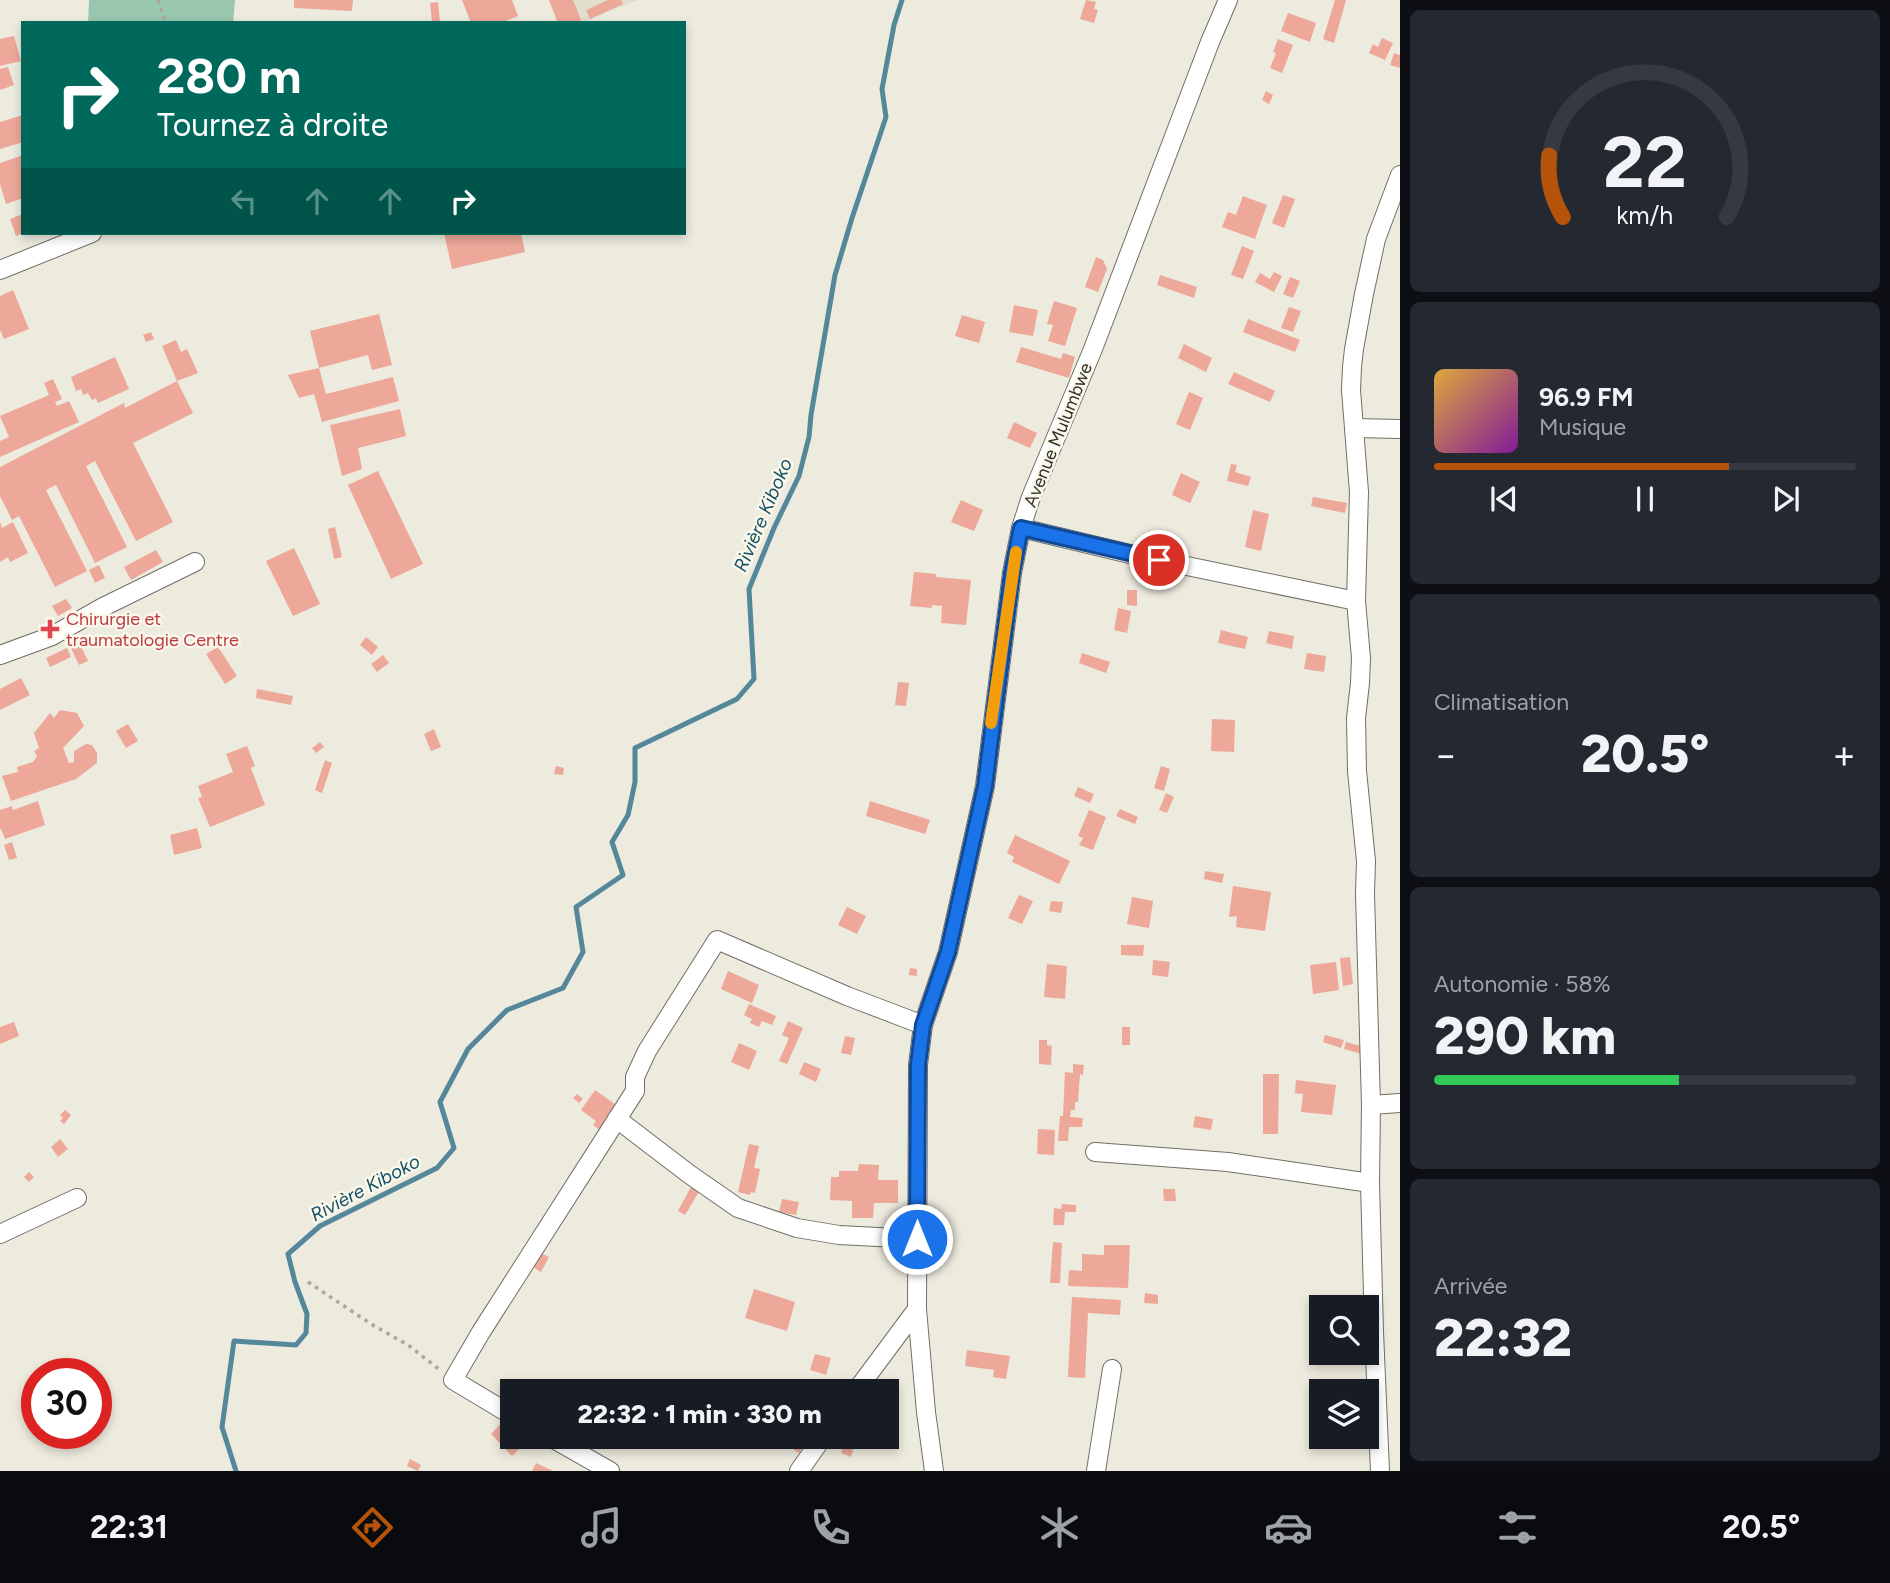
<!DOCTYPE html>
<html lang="fr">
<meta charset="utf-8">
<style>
body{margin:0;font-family:Figtree,sans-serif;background:#242831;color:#f1f3f6;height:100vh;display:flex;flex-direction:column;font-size:26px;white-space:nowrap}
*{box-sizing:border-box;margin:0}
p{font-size:23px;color:#9ea1a6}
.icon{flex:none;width:38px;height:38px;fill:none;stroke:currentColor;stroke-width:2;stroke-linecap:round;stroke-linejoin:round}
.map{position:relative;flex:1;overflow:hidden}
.details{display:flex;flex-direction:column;gap:10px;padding:10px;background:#0d0f14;width:490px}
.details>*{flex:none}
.hud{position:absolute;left:21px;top:21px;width:665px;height:214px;border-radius:0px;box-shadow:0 4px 10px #0003;background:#00695c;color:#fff;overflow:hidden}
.fabs{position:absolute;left:1309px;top:1295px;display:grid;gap:14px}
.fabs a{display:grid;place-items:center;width:70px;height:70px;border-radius:0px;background:#171b24;box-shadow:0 4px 10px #0003;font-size:35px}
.speed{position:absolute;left:21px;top:1358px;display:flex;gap:14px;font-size:35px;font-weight:700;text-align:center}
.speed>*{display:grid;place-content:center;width:91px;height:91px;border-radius:50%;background:#171b24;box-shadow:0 4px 10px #0003;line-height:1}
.speed .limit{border:10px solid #d22;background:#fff;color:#111}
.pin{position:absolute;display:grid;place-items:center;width:60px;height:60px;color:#fff;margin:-30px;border:4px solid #fff;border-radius:50%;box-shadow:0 2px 7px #0007}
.me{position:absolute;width:77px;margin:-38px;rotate:0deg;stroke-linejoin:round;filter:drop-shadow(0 0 5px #0008)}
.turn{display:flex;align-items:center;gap:24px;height:147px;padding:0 21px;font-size:32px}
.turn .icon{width:91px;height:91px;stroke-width:2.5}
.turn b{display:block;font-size:49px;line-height:60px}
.lanes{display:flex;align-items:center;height:66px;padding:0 21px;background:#0003;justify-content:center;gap:35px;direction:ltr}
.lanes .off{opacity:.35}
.big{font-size:52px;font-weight:800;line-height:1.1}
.details .tile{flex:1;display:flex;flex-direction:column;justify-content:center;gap:10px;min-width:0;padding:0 24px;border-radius:10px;background:#242831}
.details .dial{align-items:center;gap:0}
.dial svg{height:182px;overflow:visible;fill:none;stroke:#363941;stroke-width:7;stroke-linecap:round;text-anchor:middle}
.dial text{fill:#f1f3f6;stroke:none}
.song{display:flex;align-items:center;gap:21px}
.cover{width:84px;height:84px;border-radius:10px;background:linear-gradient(135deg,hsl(40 70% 55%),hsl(290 70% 35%))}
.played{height:7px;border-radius:4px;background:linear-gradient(90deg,#b45309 70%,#363941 70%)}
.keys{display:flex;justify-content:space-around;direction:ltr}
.heat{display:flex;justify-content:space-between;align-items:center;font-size:38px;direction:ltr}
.charge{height:10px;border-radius:5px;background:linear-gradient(90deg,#34c759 58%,#363941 0)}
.trip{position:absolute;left:500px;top:1379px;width:399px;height:70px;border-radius:0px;background:#171b24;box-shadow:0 4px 10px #0003;font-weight:800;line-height:70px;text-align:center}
.tabs{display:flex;height:112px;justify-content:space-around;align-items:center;background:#090b0e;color:#9ea1a6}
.tabs .icon{width:49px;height:49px}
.tabs .active{color:#b45309}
.tabs b{font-size:32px;color:#f1f3f6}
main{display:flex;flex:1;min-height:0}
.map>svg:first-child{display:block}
.built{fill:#e1decb}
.green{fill:#99c6ae}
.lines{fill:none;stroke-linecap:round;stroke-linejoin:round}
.stream{stroke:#55879b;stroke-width:5}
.building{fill:#eda89a}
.minor-casing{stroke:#716f65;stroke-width:20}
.path{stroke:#a9a79e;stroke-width:3.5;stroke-dasharray:3.5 5;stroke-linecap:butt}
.minor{stroke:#fff;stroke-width:18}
.route-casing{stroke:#114b97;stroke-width:18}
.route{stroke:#1a73e8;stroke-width:12}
.slow{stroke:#f59e0b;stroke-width:12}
.health-dot{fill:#e0444e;stroke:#faf7eb;stroke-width:2.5}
.labels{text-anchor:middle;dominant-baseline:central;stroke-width:5;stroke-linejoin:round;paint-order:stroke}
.street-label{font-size:18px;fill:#32322d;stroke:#faf7eb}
.health-label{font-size:18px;fill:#be3a42;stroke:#faf7eb;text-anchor:start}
.water-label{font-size:19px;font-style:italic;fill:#155066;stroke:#faf7eb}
</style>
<main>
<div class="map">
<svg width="1400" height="1471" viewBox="0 0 1400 1471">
<rect width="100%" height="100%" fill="#edeade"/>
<polygon class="built" points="549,0 639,0 580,23 558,23"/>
<polygon class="green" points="89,0 235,0 233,23 88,23"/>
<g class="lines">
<polyline class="stream" points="236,1471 222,1427 234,1341 296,1345 306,1333 307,1314 295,1282 288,1254 320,1226 437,1168 454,1148 440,1102 468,1049 507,1010 563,988 583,952 576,907 623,875 612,842 628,815 635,782 635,748 737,699 754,679 749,589 774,528 799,476 809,437 811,415 835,275 852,218 886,117 882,89 894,25 902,0"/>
</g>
<g class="building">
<polygon points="294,0 353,0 352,11 294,8"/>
<polygon points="462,0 512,0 518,16 501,23 471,23"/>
<polygon points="549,0 573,0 581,20 576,23 558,23"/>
<polygon points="608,0 621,0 623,4 590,19 586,10"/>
<polygon points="1086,0 1096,2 1094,9 1098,10 1094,23 1080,19"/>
<polygon points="1335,0 1346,0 1334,43 1323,39"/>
<polygon points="438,2 440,23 432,23 430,3"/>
<polygon points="1288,13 1316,23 1310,42 1281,31"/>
<polygon points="14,36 21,61 0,66 0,39"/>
<polygon points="1382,38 1393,43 1385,60 1369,53 1373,44 1378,47"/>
<polygon points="1278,39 1293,45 1282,73 1270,68 1276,53 1273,52"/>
<polygon points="1394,53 1400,55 1400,68 1390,65"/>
<polygon points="8,67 14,85 0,90 0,69"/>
<polygon points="1266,91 1273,95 1269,104 1262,100"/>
<polygon points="23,115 23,142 0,149 0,122"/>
<polygon points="23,155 23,198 6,204 0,184 0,163"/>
<polygon points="1283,195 1295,199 1284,228 1272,223"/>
<polygon points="1243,196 1267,205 1255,239 1222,227 1228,212 1236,215"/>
<polygon points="23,214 23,233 16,236 10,219"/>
<polygon points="444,233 521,233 525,252 452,269"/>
<polygon points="1242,246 1254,251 1243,279 1231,275"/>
<polygon points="1096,257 1103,260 1107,269 1098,292 1085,287"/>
<polygon points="1274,272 1282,276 1274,292 1255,282 1260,273 1270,279"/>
<polygon points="1160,275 1197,287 1194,298 1157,285"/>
<polygon points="1290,277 1300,281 1293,298 1283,294"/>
<polygon points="13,290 29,329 4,339 0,330 0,296"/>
<polygon points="1054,301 1077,308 1065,346 1048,341 1053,325 1047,324"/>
<polygon points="1014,305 1038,310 1033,336 1009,332"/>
<polygon points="1289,307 1301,311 1293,332 1281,328"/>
<polygon points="379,314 392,365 372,370 368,355 319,368 326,394 393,377 399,401 322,422 314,394 299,398 288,375 319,368 310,331"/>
<polygon points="962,315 985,322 979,343 955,336"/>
<polygon points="1248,319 1300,340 1295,352 1243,332"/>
<polygon points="151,332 154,339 146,342 143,335"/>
<polygon points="176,340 181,352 187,349 198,373 177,381 162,346"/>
<polygon points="1184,344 1212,358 1206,372 1178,358"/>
<polygon points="1021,347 1061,359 1063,353 1075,357 1069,378 1016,362"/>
<polygon points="115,357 129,389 98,403 96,398 92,400 88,393 83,395 81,389 76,391 71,377"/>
<polygon points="1234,372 1275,391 1270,402 1228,384"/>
<polygon points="53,379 62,399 55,402 57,406 69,401 79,422 0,457 0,441 9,437 0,416 49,395 44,383"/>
<polygon points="177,381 193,413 133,443 173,522 136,541 95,461 86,466 127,547 95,563 56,485 46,490 87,571 55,587 19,516 12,520 0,496 0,467 124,403 125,408"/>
<polygon points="1189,392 1203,398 1190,430 1176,424"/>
<polygon points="400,409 406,436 358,448 362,469 342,476 330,425"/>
<polygon points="1014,422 1037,433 1030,448 1007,438"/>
<polygon points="1231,464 1237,465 1235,472 1251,477 1248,486 1227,481"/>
<polygon points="378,471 423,564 391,579 348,485"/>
<polygon points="1181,473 1200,482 1190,503 1172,495"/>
<polygon points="1313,497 1347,503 1345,513 1311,506"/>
<polygon points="961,500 983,510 974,531 951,522"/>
<polygon points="1253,510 1269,514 1261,551 1245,547"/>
<polygon points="0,522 2,528 13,522 28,553 10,562 8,557 0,562"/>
<polygon points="335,527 342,557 334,559 328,529"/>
<polygon points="294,548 320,604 293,616 266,561"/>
<polygon points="156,550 163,562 131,580 124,567"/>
<polygon points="99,565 105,578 95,583 89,570"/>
<polygon points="914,572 936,574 936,577 971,580 966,625 941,623 942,606 932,605 932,608 910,606"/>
<polygon points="1127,590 1137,590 1137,606 1127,605"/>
<polygon points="66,599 72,608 58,616 52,606"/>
<polygon points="1118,608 1131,611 1127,633 1114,630"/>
<polygon points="1221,630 1248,637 1245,649 1218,643"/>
<polygon points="1269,631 1294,636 1292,649 1266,643"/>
<polygon points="366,637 378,647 372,655 360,645"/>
<polygon points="79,642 88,661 79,665 70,646"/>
<polygon points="218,647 237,676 225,684 206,654"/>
<polygon points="67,648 71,657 50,667 46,658"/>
<polygon points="1082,653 1110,662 1106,673 1079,663"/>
<polygon points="1307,653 1326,656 1324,672 1304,669"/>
<polygon points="383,655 389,663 377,672 371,664"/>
<polygon points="21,678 30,695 0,710 0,689"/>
<polygon points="898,682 909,683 906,706 895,705"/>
<polygon points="257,689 293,696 291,705 256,698"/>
<polygon points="60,710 77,713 84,726 63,748 69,763 74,762 74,751 86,744 92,745 97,753 97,763 76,779 11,801 2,776 18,772 17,767 33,762 37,756 34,751 39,748 34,733 50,713 54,718"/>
<polygon points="1212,719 1235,720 1234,752 1211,751"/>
<polygon points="128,724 138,741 126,748 116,731"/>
<polygon points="434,729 441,747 431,751 424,734"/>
<polygon points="320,742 324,747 316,753 312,748"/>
<polygon points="247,746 255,766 251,768 265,805 210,827 198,798 202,797 198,786 233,772 226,754"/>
<polygon points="325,760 332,763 322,793 315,790"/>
<polygon points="556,766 564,768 563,775 554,774"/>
<polygon points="1161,766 1170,769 1164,791 1154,788"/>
<polygon points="1078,787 1094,794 1090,803 1074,796"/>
<polygon points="1166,793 1174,797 1167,813 1159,810"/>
<polygon points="38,801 45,825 5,839 1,829 0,829 0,810 12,806 13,810"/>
<polygon points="870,801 930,820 925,834 866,816"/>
<polygon points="1120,809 1138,817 1135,824 1116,816"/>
<polygon points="1089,810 1106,817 1093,850 1079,845 1083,838 1078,836"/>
<polygon points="197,828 202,848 174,855 170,835"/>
<polygon points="1015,835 1070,861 1059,884 1012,862 1014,857 1007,853"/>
<polygon points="12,842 17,858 9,860 4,845"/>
<polygon points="1205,871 1224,874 1222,883 1204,879"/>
<polygon points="1233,886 1271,892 1265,931 1236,927 1237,916 1229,917"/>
<polygon points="1019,895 1033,901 1022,924 1008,918"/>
<polygon points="1132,897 1153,901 1149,928 1127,924"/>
<polygon points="1051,901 1063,902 1061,913 1049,911"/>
<polygon points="847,907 866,916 857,934 838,925"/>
<polygon points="1121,945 1144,945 1143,956 1121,955"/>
<polygon points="1350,957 1353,984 1343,986 1340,958"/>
<polygon points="1153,960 1170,962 1168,977 1152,975"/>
<polygon points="1336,962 1339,990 1313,994 1310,965"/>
<polygon points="1047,964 1067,966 1065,999 1044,997"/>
<polygon points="910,968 917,969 917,976 909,975"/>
<polygon points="728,971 759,985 752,1003 721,989"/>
<polygon points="749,1004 776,1016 772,1025 762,1021 759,1027 750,1023 752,1019 744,1015"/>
<polygon points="788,1021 803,1028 787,1064 779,1061 789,1038 782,1035"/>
<polygon points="14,1022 19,1036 0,1044 0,1027"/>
<rect x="1122" y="1027" width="8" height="18"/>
<polygon points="1325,1035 1344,1040 1341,1048 1323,1042"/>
<polygon points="845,1036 855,1038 851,1055 841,1053"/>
<polygon points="1039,1040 1047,1040 1047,1045 1052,1046 1051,1065 1039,1064"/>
<polygon points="1346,1042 1364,1047 1362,1054 1344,1049"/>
<polygon points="739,1043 757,1051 749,1070 731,1062"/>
<polygon points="804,1062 821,1069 816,1082 799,1074"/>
<polygon points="1073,1064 1084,1065 1083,1075 1080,1074 1078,1102 1075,1102 1075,1110 1071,1110 1070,1117 1083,1118 1082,1127 1069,1127 1068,1141 1058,1141 1060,1116 1063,1116 1065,1072 1073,1073"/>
<polygon points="1263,1074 1279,1074 1278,1134 1263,1134"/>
<polygon points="1296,1080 1336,1085 1332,1115 1301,1112 1303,1094 1295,1093"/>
<polygon points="595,1090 622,1109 605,1134 593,1125 596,1121 581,1110"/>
<polygon points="577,1094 583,1099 579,1103 573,1098"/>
<polygon points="65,1110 71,1115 64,1124 60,1121 63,1118 60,1115"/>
<polygon points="1195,1116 1213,1119 1211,1130 1193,1127"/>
<polygon points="1038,1129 1055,1130 1054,1155 1037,1154"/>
<polygon points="60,1139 68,1149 58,1157 51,1147"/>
<polygon points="749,1144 759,1146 754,1168 760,1169 755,1193 751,1192 750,1195 738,1192"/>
<polygon points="859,1164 879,1165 878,1180 898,1180 898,1203 874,1203 873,1218 852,1218 852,1201 830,1200 831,1177 839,1177 839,1171 858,1171"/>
<polygon points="29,1172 34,1177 29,1182 24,1177"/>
<polygon points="692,1185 700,1190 685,1215 678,1211"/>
<polygon points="1163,1189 1175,1189 1176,1201 1164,1201"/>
<polygon points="782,1199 799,1202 796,1215 779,1212"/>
<polygon points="1062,1204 1076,1205 1076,1212 1065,1212 1064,1225 1053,1225 1054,1208 1061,1209"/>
<polygon points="1053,1242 1062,1243 1060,1283 1050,1283"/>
<polygon points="1104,1245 1130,1245 1128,1288 1068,1286 1069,1270 1082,1271 1082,1254 1104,1255"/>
<polygon points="541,1253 549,1257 541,1272 533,1267"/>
<polygon points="754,1289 795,1302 787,1331 745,1318"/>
<polygon points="1145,1293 1158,1295 1158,1304 1144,1303"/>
<polygon points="1072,1297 1121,1300 1120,1315 1088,1313 1085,1378 1068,1377"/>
<polygon points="967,1350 1010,1356 1006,1379 993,1377 994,1370 965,1366"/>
<polygon points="815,1354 831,1358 826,1375 810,1370"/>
<polygon points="506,1418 513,1425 513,1437 524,1437 528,1440 512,1456 491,1434"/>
<polygon points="791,1437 804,1444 799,1453 786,1445"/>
<polygon points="846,1437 857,1438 851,1457 841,1453"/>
<polygon points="410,1459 421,1465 418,1471 407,1466"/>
<polygon points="536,1463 553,1471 532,1471"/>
</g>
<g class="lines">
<g class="minor-casing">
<g id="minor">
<polyline points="0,270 92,233"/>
<polyline points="1354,428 1400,429"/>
<polyline points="1021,528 1134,555 1356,601"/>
<polyline points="0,655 52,636 103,607 195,562"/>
<polyline points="1371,1105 1400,1103"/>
<polyline points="617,1119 689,1174 738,1208 797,1228 839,1235 917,1239"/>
<polyline points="1095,1152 1228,1162 1370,1183"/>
<polyline points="0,1234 77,1198"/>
<polyline points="856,1391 917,1309"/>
<polyline points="513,1416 453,1380 481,1332 635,1091 635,1077 647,1051 717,940 847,996 923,1025"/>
<polyline points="550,1437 610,1471"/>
<polyline points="799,1471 823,1437"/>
<polyline points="934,1471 926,1412 917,1309 918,1065 923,1025 948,952 985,786 1012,573 1021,528 1031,497 1093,349 1210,42 1228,0"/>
<polyline points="1096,1471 1112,1369"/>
<polyline points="1380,1471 1374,1332 1370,1183 1371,1105 1365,894 1366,861 1357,771 1356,718 1360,683 1361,658 1356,601 1359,492 1351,390 1352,367 1354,349 1364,294 1376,239 1400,175"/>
</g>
</g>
<g class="path">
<polyline points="158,0 166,23"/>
<polyline points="308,1282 371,1324 408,1345 440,1370"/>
</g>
<use href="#minor" class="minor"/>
</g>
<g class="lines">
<g class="route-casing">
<polyline id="route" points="917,1239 918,1065 923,1025 948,952 985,786 1012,573 1021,528 1159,560"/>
</g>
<use href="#route" class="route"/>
<polyline class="slow" points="991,723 1016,552"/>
</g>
<path class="health-dot" d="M46.5 618.5h7v7h7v7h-7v7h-7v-7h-7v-7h7z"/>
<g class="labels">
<g class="street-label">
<text transform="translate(1058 435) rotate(-68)">Avenue Mulumbwe</text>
</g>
<g class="health-label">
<text x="66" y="619">Chirurgie et<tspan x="66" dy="21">traumatologie Centre</tspan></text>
</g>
<g class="water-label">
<text transform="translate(763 515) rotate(-67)">Rivière Kiboko</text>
<text transform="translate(365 1188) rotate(-28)">Rivière Kiboko</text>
</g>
</g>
</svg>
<div class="fabs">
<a><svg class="icon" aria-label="search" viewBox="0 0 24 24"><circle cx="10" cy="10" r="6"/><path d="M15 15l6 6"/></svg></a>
<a><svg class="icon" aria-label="layers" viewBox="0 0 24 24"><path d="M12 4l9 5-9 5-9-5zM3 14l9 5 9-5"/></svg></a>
</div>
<div class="speed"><div class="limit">30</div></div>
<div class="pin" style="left:1159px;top:560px;background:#d93025"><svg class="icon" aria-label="arrive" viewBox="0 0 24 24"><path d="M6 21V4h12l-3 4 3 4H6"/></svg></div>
<svg class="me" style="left:917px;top:1239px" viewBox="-20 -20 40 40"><circle r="17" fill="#1a73e8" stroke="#fff" stroke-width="3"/><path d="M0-11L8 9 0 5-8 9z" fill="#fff"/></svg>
<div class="trip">22:32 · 1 min · 330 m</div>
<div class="hud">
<div class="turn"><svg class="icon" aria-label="right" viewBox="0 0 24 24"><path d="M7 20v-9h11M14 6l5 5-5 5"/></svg><div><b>280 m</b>Tournez à droite</div></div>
<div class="lanes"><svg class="icon off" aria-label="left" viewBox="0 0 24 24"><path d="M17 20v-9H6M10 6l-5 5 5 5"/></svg><svg class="icon off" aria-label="ahead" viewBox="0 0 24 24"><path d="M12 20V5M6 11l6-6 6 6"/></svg><svg class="icon off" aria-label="ahead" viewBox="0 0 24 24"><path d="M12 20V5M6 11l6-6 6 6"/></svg><svg class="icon" aria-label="right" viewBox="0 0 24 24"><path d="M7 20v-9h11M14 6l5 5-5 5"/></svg></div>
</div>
</div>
<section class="details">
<div class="tile dial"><svg viewBox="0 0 100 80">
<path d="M14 69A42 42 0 1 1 86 69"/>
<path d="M14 69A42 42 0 0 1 8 42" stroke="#b45309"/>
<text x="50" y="56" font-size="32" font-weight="700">22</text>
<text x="50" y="72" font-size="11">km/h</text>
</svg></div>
<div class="tile">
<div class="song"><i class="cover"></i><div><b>96.9 FM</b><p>Musique</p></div></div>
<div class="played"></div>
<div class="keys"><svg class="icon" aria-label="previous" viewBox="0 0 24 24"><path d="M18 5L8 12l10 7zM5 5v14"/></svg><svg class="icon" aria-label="pause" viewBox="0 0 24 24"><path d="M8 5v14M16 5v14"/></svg><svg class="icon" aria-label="next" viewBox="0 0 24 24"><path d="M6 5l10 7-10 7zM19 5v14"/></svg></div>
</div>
<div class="tile"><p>Climatisation</p>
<div class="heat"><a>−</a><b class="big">20.5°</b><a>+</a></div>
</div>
<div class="tile"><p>Autonomie · 58%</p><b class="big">290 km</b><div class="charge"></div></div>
<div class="tile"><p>Arrivée</p><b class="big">22:32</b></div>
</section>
</main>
<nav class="tabs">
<b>22:31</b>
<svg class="icon active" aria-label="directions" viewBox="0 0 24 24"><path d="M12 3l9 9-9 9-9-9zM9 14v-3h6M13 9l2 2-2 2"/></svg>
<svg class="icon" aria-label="music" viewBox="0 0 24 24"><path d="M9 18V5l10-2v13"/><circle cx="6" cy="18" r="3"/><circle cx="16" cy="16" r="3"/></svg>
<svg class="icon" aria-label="phone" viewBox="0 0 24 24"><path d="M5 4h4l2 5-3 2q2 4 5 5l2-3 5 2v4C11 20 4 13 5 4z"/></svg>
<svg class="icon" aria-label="climate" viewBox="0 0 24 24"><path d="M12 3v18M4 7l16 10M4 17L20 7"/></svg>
<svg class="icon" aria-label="car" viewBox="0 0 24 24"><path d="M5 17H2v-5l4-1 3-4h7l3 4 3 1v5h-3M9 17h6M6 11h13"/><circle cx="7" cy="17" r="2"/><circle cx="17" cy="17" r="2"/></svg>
<svg class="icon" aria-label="filters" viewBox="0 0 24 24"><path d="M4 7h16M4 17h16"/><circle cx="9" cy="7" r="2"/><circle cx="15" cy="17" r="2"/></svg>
<b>20.5°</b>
</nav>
